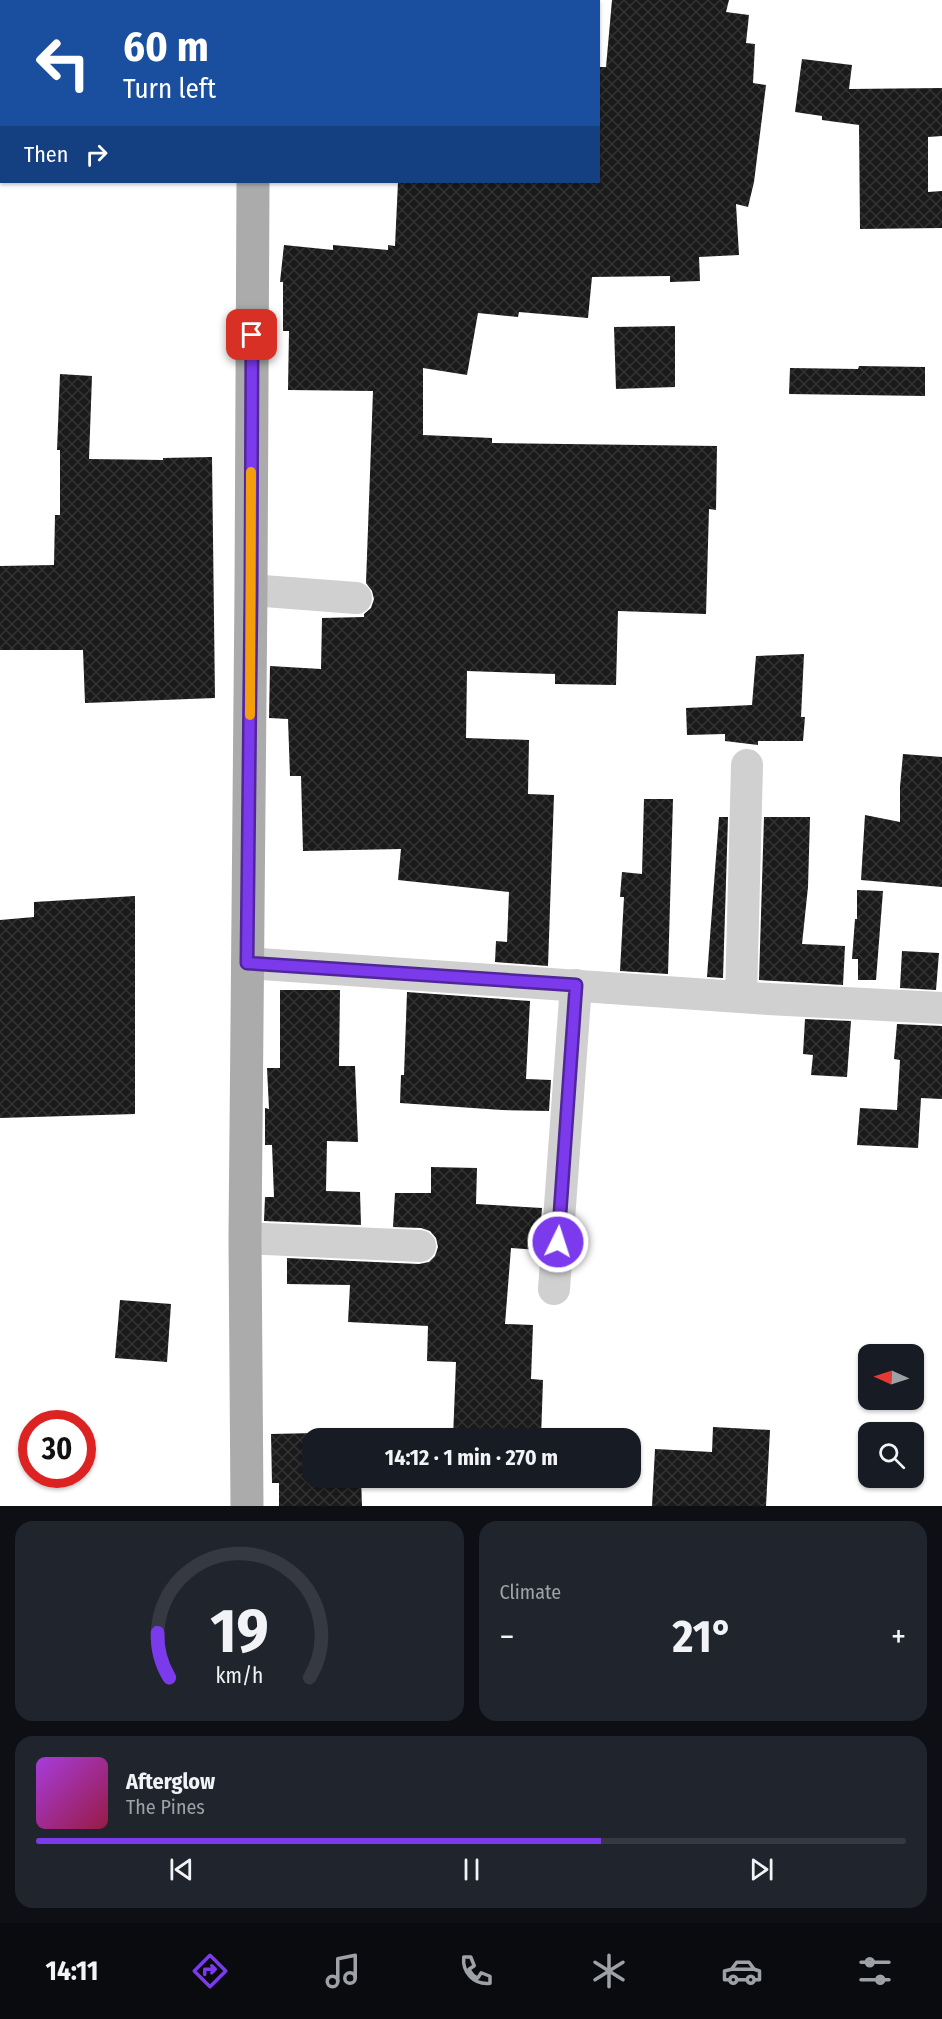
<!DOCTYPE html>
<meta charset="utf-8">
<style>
body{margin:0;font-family:"Fira Sans Condensed",sans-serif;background:#20242c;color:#f1f3f6;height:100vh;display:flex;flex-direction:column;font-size:22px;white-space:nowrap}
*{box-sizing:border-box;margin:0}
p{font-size:20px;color:#9ea1a6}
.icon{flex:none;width:33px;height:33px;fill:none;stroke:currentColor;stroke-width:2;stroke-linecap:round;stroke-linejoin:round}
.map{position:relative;height:1506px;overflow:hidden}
.panel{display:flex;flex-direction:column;gap:15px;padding:15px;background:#0d0f14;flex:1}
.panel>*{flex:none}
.hud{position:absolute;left:0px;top:0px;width:600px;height:183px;box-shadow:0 2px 4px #0004;background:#1a4fa0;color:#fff;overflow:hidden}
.needle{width:39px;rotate:273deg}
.fabs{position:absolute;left:858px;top:1344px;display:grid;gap:12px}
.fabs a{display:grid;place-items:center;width:66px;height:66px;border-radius:12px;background:#171b24;box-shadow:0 2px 4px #0004;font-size:30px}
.speed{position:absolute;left:18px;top:1410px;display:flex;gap:12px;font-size:30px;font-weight:700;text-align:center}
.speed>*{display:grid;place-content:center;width:78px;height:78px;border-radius:50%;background:#171b24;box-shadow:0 2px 4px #0004;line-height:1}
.speed .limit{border:9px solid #d22;background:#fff;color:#111}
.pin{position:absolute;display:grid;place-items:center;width:51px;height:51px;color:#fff;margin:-26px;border-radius:12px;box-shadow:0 3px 9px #0006}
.me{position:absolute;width:66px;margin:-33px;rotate:4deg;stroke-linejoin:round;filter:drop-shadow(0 0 4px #0008)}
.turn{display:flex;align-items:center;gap:21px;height:126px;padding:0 24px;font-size:27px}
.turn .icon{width:78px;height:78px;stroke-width:2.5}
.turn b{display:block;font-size:42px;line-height:51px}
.then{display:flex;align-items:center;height:57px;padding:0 24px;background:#0003;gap:12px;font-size:22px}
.big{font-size:45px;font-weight:700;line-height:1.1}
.panel .tile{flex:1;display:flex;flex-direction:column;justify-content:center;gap:9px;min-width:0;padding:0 21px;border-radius:18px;background:#20242c}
.panel .dial{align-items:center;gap:0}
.dial svg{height:156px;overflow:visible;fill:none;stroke:#363941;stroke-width:7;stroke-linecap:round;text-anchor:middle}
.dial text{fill:#f1f3f6;stroke:none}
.song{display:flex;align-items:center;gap:18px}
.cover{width:72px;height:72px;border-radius:9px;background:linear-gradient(135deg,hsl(280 70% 55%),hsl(340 70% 35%))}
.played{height:6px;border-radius:3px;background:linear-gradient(90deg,#7c3aed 65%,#363941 65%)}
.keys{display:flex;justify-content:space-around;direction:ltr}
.heat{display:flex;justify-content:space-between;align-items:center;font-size:33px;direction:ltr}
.panel .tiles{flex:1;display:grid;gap:15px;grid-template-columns:1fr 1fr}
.tile:last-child{grid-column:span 2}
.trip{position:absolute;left:302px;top:1428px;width:339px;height:60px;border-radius:18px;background:#171b24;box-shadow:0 2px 4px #0004;font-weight:700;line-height:60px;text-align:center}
.dock{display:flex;height:96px;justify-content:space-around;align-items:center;background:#090b0e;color:#9ea1a6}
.dock .icon{width:42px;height:42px}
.dock .on{color:#7c3aed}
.dock b{font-size:27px;color:#f1f3f6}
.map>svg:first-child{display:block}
.building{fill:url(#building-cross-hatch)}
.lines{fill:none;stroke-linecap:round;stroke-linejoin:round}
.minor{stroke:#d0d0d0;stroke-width:32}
.primary{stroke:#ababab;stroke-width:33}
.route-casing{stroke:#51269a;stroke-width:15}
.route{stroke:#7c3aed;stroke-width:10}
.slow{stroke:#f59e0b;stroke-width:10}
</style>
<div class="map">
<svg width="942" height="1506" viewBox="0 0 942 1506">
<defs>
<pattern id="building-cross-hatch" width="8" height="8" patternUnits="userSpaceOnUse" patternTransform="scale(1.5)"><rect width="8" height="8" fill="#1a1a1a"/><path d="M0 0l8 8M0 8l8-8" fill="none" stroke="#333"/></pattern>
</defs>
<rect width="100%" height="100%" fill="#fff"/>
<g class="building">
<polygon points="612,0 729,0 726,12 749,15 746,43 755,44 753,83 766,85 754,182 748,207 736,204 739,255 699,257 700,281 670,282 670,276 592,277 588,318 519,312 518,317 478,313 467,375 423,368 423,435 492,438 492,443 717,446 716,510 709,509 706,614 618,611 616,685 555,684 555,674 467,671 466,738 529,740 528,794 554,795 548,966 495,962 496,941 507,942 509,892 398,880 401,849 303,851 301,776 290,776 288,719 269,718 270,666 321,669 322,618 364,617 364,614 371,608 374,599 372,591 366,583 373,391 288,390 289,331 283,331 283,282 280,282 284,245 333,250 333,245 388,250 388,245 395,246 398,182 598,182 598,67 606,67"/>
<polygon points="802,59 852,65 849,89 942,88 942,136 928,137 928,192 942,191 942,228 860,229 859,125 822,120 822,116 795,112"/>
<polygon points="675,326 675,387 616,389 614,327"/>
<polygon points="859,366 925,367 925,396 789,394 790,368 858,369"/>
<polygon points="60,374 92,376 89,459 163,460 163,458 212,457 215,698 85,703 83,650 0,650 0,566 54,565 55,515 60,515 60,450 57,450"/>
<polygon points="804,654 801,717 805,717 803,741 758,741 758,745 725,741 725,734 687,735 686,708 752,705 756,656"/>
<polygon points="903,754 942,757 942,887 861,880 865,815 900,822 900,787"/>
<polygon points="644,799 673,799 668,974 620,971 624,897 620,897 622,872 642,874"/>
<polygon points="719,817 728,817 723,978 707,977"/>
<polygon points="764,817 810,817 808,887 802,944 845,946 843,985 759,980"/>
<polygon points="857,890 883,891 876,980 858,980 858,959 852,959 855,919 857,919"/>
<polygon points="135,896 135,1114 0,1118 0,920 34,917 34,902"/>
<polygon points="902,951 939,953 936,990 900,988"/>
<polygon points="280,990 340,990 339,1066 355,1066 358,1142 327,1141 326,1191 360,1192 361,1225 264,1221 265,1197 274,1197 272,1145 265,1145 265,1108 269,1109 267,1068 280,1068"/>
<polygon points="407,992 530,1001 526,1079 551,1080 549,1111 502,1110 400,1103 401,1075 404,1075"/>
<polygon points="805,1019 851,1021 847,1077 811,1075 813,1055 803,1054"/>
<polygon points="897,1024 942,1026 942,1099 921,1098 918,1148 857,1145 860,1108 897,1110 900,1060 894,1059"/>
<polygon points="431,1167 477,1168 476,1204 542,1208 539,1250 511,1248 505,1324 533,1325 531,1379 543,1380 541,1438 453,1438 456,1362 427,1361 428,1326 348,1322 350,1285 287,1284 287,1258 419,1264 429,1262 435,1256 438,1247 436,1238 430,1231 421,1228 393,1227 395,1193 431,1193"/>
<polygon points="120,1300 171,1304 167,1362 115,1358"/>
<polygon points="713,1427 770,1430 766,1506 652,1506 655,1449 712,1452"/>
<polygon points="360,1432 360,1438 312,1438 312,1478 361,1478 362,1506 279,1506 279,1483 272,1483 271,1434"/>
</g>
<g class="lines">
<g class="minor">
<polyline points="251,590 356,598"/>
<polyline points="247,963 768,999 942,1008"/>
<polyline points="741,997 747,765"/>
<polyline points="245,1238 420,1246"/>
<polyline points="554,1289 576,985"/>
</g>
<g class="primary">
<polyline points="254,2 254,0"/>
<polyline points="247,1506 245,1238 251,590 253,182"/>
</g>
</g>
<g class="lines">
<g class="route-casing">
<polyline id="route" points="252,335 251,590 247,963 576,985 558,1242"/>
</g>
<use href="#route" class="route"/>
<polyline class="slow" points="250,715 251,472"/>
</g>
</svg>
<div class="fabs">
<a><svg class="needle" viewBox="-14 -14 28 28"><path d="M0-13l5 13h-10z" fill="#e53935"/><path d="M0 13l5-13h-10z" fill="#9ea1a6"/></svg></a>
<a><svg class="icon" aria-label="search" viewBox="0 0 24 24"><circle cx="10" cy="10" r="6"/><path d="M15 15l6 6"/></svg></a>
</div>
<div class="speed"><div class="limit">30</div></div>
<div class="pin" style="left:252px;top:335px;background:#d93025"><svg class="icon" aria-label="arrive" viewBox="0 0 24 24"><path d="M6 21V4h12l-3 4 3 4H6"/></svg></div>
<svg class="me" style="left:558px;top:1242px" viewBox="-20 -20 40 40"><circle r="17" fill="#7c3aed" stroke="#fff" stroke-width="3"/><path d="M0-11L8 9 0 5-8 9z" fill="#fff"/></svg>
<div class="trip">14:12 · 1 min · 270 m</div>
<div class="hud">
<div class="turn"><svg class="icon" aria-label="left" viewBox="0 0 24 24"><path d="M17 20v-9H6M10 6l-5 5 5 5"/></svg><div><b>60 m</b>Turn left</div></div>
<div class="then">Then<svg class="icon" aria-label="right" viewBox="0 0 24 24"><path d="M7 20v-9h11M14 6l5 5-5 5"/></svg></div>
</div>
</div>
<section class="panel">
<div class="tiles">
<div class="tile dial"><svg viewBox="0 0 100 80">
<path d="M14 69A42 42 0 1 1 86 69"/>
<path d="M14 69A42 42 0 0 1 8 46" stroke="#7c3aed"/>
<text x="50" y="56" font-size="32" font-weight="700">19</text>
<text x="50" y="72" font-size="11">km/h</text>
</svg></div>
<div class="tile"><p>Climate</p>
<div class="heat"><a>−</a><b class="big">21°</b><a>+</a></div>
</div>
<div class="tile">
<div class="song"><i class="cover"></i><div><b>Afterglow</b><p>The Pines</p></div></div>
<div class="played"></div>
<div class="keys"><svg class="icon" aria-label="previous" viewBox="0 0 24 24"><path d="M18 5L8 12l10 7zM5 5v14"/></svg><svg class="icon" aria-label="pause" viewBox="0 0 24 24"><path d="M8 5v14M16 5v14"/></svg><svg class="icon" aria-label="next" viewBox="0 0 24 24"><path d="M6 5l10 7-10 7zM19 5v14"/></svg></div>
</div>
</div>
</section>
<nav class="dock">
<b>14:11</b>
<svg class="icon on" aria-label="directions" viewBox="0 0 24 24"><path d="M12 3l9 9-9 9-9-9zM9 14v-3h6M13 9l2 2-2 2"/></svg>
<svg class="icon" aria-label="music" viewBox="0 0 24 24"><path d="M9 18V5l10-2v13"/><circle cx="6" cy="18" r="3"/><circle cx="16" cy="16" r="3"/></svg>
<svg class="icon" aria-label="phone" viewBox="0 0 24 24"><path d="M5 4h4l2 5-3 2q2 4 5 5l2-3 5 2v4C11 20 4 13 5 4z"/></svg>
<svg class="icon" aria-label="climate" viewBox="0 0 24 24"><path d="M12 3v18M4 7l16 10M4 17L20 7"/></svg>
<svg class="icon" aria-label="car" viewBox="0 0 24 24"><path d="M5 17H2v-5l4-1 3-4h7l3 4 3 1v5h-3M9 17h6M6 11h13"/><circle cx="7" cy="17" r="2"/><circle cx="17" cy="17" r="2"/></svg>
<svg class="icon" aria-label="filters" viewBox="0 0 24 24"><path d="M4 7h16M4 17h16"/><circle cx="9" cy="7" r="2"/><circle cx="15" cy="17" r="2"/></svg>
</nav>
